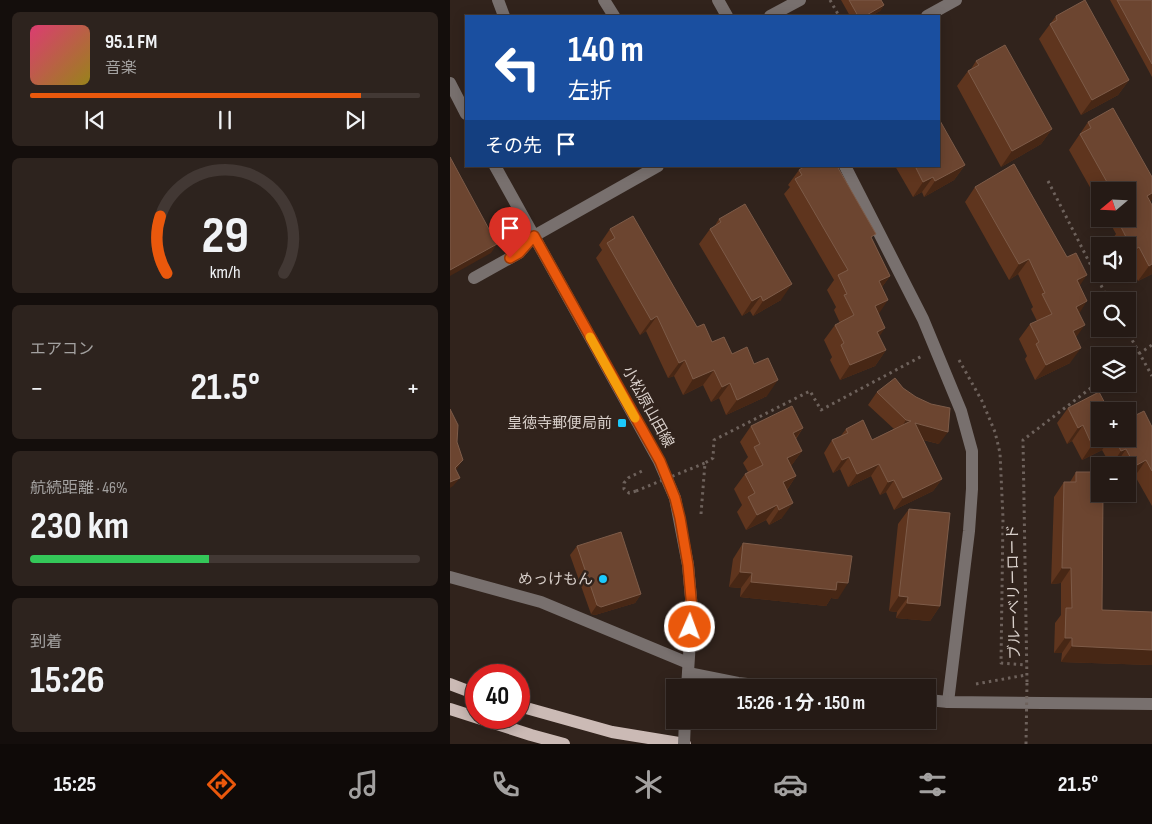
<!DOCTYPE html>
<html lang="ja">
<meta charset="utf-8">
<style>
body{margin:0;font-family:"Sofia Sans Condensed","Noto Sans JP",sans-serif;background:#2d231e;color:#f1f3f6;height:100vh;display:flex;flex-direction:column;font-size:19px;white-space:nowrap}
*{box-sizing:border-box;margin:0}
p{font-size:16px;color:#a3a1a0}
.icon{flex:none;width:28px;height:28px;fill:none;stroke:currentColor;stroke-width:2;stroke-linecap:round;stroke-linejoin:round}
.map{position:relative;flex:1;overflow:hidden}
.side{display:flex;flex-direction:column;gap:12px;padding:12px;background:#140e0c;width:450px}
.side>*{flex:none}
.banner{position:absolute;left:15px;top:15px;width:475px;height:152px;border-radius:0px;box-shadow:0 2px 12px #0003,0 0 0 1px #423834;background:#1a4fa0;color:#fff;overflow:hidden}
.needle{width:32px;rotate:251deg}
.buttons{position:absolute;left:641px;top:182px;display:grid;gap:10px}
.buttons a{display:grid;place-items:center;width:45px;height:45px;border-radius:0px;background:#251a15;box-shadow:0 2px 12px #0003,0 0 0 1px #423834;font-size:25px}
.speed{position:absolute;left:15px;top:664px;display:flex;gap:10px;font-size:25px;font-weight:700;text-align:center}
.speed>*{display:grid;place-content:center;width:65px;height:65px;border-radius:50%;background:#251a15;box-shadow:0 2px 12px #0003,0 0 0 1px #423834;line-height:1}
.speed .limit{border:8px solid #d22;background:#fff;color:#111}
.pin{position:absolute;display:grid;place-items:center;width:42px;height:42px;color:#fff;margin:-51px -21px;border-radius:50% 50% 50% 0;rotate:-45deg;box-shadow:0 0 5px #0007}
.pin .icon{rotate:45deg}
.me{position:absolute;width:55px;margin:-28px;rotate:2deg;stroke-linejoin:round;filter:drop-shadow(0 0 4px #0008)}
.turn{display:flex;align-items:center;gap:18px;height:105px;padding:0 20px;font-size:22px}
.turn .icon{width:65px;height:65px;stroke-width:2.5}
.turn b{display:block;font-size:35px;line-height:42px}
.then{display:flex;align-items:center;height:48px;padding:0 20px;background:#0003;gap:10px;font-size:19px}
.big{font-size:38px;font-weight:700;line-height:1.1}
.side .card{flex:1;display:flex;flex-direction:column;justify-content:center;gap:8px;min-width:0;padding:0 18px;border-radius:8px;background:#2d231e}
.side .dial{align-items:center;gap:0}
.dial svg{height:130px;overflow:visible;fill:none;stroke:#423834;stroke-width:7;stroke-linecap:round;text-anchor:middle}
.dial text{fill:#f1f3f6;stroke:none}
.song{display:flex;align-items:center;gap:15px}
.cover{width:60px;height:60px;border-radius:8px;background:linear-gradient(135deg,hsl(340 70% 55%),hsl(50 70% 35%))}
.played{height:5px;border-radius:2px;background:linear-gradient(90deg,#ea580c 85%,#423834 85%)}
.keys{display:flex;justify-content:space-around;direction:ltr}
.heat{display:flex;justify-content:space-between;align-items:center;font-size:28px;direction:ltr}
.charge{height:8px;border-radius:4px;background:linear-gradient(90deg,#34c759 46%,#423834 0)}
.trip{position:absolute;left:216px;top:679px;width:270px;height:50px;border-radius:0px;background:#251a15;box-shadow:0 2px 12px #0003,0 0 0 1px #423834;font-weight:700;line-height:50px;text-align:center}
.tab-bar{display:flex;height:80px;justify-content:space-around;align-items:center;background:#0f0a08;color:#a3a1a0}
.tab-bar .icon{width:35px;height:35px}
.tab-bar .selected{color:#ea580c}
.tab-bar b{font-size:22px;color:#f1f3f6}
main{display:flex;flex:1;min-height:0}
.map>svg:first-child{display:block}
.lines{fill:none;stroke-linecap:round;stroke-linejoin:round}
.path{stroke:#6e625c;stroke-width:3;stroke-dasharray:2.5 4;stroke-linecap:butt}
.minor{stroke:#78706e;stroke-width:12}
.major{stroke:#cbbab5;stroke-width:12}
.path-bridge{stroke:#6e625c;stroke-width:3;stroke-dasharray:2.5 4;stroke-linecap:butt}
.minor-bridge{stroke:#78706e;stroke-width:12}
.wall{fill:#5f351e}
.shaded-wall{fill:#472715}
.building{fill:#6c4530;stroke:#7d5b48}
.route-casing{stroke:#983908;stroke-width:12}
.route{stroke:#ea580c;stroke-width:9}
.slow{stroke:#f59e0b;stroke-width:9}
.poi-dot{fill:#1cc9fc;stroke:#31231c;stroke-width:2}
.labels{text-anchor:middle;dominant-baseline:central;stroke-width:5;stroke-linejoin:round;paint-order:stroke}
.street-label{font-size:15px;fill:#d8cfca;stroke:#31231c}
.poi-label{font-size:15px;fill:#d8cfca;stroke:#31231c;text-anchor:end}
</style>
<main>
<section class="side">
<div class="card">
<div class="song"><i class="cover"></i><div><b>95.1 FM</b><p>音楽</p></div></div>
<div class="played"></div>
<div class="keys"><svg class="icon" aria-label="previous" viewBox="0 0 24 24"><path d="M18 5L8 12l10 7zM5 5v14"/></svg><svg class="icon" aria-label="pause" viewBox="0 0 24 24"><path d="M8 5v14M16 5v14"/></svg><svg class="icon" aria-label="next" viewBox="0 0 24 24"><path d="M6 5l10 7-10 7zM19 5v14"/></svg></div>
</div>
<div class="card dial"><svg viewBox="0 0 100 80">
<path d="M14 69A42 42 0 1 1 86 69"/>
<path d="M14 69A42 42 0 0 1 10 34" stroke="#ea580c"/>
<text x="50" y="56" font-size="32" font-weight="700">29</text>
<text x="50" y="72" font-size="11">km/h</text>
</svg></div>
<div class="card"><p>エアコン</p>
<div class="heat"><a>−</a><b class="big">21.5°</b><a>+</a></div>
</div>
<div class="card"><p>航続距離 · 46%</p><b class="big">230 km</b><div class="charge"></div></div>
<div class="card"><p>到着</p><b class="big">15:26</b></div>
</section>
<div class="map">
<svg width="702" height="744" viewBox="0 0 702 744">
<rect width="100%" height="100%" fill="#31231c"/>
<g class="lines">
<g class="path">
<polyline points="380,0 389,16"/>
<polyline points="598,181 659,301"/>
<polyline points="676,329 702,376"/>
<polyline points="509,360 532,401 545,432 550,453 553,518 551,663 576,665"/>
<polyline points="678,361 702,345"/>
<polyline points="186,491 179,493 174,489 174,483 178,478 192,471"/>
<polyline points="251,514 255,463 263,458 264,440 360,391 371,410 472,356"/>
<polyline points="577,682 573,440 650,381"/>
<polyline points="526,684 576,675"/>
</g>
<g class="minor">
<polyline points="48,0 54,16"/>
<polyline points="154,0 164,16"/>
<polyline points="268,0 277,16"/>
<polyline points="320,16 350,0"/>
<polyline points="477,16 506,0"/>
<polyline points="0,83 16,114"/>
<polyline points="45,166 209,461 225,498 238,565 242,609 237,688"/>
<polyline points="395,166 473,319 511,411 522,451 522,489 519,531 498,702"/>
<polyline points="24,278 69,253 84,236 208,166"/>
<polyline points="0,577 91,602 238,663"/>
<polyline points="238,673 288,683 334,688"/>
<polyline points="478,700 498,702 702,704"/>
</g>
<g class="major">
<polyline points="0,684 26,694"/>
<polyline points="69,706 162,732 235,744"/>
<polyline points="0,709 81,735 114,744"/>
</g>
<g class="path-bridge">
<polyline points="186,491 255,463"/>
<polyline points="576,744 577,682"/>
</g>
<polyline class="minor-bridge" points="234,744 235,720"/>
</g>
<g class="wall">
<polygon points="391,0 431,0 434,5 430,11 421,16 400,16"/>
<polygon points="660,0 701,0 702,2 702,77"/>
<polygon points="606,16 679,80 668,95 631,115 589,39"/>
<polygon points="526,61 602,129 591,144 551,167 507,86 518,71 521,69"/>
<polygon points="638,122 702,177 702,199 700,202 702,274 688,281 678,263 678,246 662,246 660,242 666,234 658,219 678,219 678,191 650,191 650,205 619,150"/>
<polygon points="515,165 504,180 474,197 472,192 463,197 445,166 489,166"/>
<polygon points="349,170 422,240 440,276 432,287 429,314 429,337 436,350 425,366 390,380 380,360 382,357 374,340 385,325 390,323 384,310 386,307 377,290 384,280 334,194 340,187 338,185"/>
<polygon points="525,187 630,285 629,313 626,338 620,363 585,380 575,359 577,356 569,339 580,324 587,321 581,309 583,307 568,274 559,280 515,202"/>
<polygon points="269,219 331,300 303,316 300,311 292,316 249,244 260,229 264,227"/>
<polygon points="160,229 247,327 262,342 282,354 317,396 276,415 269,398 261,402 253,385 233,395 224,376 218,378 196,331 190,335 146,258 152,250 149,245"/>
<polygon points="427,392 489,444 473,440 492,479 483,491 444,510 436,492 430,495 421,476 398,487 390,469 383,473 374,453 382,440 390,437 396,429 422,440 444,429 418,405"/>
<polygon points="618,408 650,439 678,439 680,418 702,427 702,506 685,476 678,480 678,466 667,466 666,464 661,466 652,450 632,460 622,441 617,444 607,423"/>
<polygon points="301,426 353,428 346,439 352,451 341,466 346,476 337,490 332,518 319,525 316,520 296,530 287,512 292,505 284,489 295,474 298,472 293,463 298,457 290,442"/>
<polygon points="626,472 652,610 702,612 702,665 611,662 612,653 604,653 605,623 611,615 611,583 601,584 604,497 614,482 620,482"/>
<polygon points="459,509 490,606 480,621 446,618 447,612 439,611 448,524"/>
<polygon points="293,543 388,599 381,598 376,606 290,597 291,588 279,587 283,559"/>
<polygon points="127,546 191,594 185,603 145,615 141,614 120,555"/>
</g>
<g class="shaded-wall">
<polygon points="434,5 430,11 421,16 415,16"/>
<polygon points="679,80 668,95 631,115 642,100"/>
<polygon points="602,129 591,144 551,167 562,151"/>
<polygon points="515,165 504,180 474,197 485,181"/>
<polygon points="483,177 472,192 463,197 473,182"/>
<polygon points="702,193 702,199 698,205 697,196"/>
<polygon points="47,244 41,253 0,276 0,270"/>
<polygon points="689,247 678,263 678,258 683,251"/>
<polygon points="579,259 568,274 559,280 569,264"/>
<polygon points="702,264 702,274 688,281 699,266"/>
<polygon points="637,275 626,291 627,280"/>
<polygon points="440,276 429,291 429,281"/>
<polygon points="342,284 331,300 303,316 313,301"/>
<polygon points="311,296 300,311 292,316 302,301"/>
<polygon points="438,300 428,315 425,306"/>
<polygon points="637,301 627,317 626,307"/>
<polygon points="207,316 196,331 190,335 201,320"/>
<polygon points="635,325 624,340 623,331"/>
<polygon points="435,328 425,343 427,332"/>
<polygon points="631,348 620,363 585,380 596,365"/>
<polygon points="436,350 425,366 390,380 400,365"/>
<polygon points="235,360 224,376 218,378 229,363"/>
<polygon points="264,370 253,385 233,395 243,379"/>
<polygon points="328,380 317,396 276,415 287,400"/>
<polygon points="280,383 269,398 261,402 272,387"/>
<polygon points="456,420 461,421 448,433"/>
<polygon points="465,423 498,432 489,444 456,435"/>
<polygon points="633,425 622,441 617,444 628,428"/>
<polygon points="353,428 342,443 343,433"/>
<polygon points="654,439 660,439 652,450 632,460 642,445"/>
<polygon points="676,449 666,464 661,466 671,451"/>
<polygon points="352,451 341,466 337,458"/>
<polygon points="399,457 390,469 383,473 392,460"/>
<polygon points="13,460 7,469 0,475 5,468"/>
<polygon points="696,460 685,476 678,480 678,476 685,466"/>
<polygon points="429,464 421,476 398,487 407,474"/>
<polygon points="346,476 336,491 333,482"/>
<polygon points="10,478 3,486 0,488 0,482"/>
<polygon points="492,479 483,491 444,510 453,498"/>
<polygon points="444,480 436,492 430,495 438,482"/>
<polygon points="343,503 332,518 319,525 329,510"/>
<polygon points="327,505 316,520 296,530 307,515"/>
<polygon points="612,568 621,568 611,583 601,584"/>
<polygon points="290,572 302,573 291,588 279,587"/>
<polygon points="301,582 387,582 398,583 388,599 381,598 376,606 290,597"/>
<polygon points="191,594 185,603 145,615 141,614 147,605"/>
<polygon points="449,596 458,597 447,612 439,611"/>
<polygon points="457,603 490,606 480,621 446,618"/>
<polygon points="615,638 622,638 612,653 604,653"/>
<polygon points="622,646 702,650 702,665 611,662"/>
</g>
<g class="building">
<polygon points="399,0 431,0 434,5 415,16 408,16"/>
<polygon points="635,0 679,80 642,100 600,24 607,20 606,16"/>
<polygon points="667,0 701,0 702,2 702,64"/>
<polygon points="555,45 602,129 562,151 518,71 529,65 526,61"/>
<polygon points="663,108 702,177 702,193 697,196 702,205 702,264 699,266 689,247 683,251 671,227 679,223 677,219 678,191 662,191 630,134 641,128 638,122"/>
<polygon points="489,119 515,165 485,181 483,177 473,182 465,166 489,166"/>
<polygon points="0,157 47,244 0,270"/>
<polygon points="564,164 617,257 626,253 637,275 627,280 637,301 626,307 635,325 623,331 631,348 596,365 586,344 589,342 580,324 602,314 592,294 595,293 579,259 569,264 525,187"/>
<polygon points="355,166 387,166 426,234 421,237 440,276 429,281 438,300 425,306 435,328 427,332 436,350 400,365 391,345 394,343 385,325 404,315 394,295 397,294 388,275 398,270 345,179 352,175 349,170"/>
<polygon points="295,204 342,284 313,301 311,296 302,301 260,229 271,222 269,219"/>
<polygon points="183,216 247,327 254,324 262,342 274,337 282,354 297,347 304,364 318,358 328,380 287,400 280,383 272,387 264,370 243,379 235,360 229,363 207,316 201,320 157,243 165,238 160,229"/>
<polygon points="445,378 453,388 466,397 481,404 500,408 498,432 465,423 492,479 453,498 444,480 438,482 429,464 407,474 399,457 392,460 382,440 398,433 396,429 413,420 422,440 461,421 456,420 427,392"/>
<polygon points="649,392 658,409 672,402 677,411 650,411 650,439 654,439 642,445 633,425 628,428 618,408"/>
<polygon points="342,406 353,428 343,433 352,451 337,458 346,476 333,482 343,503 329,510 327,505 307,515 298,497 305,493 295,474 313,465 304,447 310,444 301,426"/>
<polygon points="0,409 8,425 7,442 13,460 5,468 10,478 0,482"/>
<polygon points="694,411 702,427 702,471 696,460 685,466 676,449 671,451 665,439 678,439 678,412 680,418"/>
<polygon points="626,472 650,472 650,494 653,494 652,610 702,612 702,650 622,646 622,638 615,638 616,608 622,608 621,568 612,568 614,482 626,482"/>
<polygon points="459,509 500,513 490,606 457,603 458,597 449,596"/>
<polygon points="171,532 191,594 151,607 147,605 127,546"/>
<polygon points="293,543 402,556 398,583 387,582 386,590 301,582 302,573 290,572"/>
</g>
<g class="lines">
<g class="route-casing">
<polyline id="route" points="60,258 69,253 84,236 210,461 225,498 230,518 238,565 242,609 240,627"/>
</g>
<use href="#route" class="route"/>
<polyline class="slow" points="140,337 185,418"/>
</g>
<g class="poi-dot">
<rect x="167" y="418" width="10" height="10" rx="2.5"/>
<circle cx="153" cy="579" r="5"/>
</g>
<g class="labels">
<g class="street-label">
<text transform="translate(198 407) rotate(61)">小松原山田線</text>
<text transform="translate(564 592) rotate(-91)">ブルーベリーロード</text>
</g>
<g class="poi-label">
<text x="162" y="423">皇徳寺郵便局前</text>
<text x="143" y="579">めっけもん</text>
</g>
</g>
</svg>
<div class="buttons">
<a><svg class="needle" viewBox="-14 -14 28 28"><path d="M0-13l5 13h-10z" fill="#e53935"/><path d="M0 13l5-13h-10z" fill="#a3a1a0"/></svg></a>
<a><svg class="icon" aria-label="sound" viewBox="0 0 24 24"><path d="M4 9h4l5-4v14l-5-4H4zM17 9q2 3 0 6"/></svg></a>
<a><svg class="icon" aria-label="search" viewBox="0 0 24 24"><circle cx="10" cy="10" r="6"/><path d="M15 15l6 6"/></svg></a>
<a><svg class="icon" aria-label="layers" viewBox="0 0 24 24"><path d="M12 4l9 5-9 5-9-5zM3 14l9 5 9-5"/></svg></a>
<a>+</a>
<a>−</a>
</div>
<div class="speed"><div class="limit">40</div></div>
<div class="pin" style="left:60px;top:258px;background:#d93025"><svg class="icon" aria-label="arrive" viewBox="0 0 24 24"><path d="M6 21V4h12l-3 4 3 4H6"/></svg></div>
<svg class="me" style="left:240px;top:627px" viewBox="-20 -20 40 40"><circle r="17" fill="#ea580c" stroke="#fff" stroke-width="3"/><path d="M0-11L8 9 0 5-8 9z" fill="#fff"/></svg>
<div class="trip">15:26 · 1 分 · 150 m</div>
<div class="banner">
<div class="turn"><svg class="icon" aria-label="left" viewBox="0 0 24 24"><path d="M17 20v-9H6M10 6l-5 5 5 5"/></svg><div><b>140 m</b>左折</div></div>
<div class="then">その先<svg class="icon" aria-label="arrive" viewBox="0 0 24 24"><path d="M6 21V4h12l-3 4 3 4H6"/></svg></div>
</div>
</div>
</main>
<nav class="tab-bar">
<b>15:25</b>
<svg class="icon selected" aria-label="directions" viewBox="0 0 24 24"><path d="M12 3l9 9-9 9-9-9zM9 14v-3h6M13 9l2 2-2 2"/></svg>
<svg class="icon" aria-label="music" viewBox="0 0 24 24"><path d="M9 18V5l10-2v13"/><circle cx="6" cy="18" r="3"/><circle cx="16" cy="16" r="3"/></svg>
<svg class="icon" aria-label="phone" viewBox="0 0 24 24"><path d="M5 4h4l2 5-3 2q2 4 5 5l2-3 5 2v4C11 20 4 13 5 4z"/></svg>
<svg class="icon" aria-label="climate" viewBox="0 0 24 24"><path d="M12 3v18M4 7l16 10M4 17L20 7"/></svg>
<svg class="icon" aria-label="car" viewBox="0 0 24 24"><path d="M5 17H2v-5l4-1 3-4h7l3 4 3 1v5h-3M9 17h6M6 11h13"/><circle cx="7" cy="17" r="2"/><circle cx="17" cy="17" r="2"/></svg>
<svg class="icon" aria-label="filters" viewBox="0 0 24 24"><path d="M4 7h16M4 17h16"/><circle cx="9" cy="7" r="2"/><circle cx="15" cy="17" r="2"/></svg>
<b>21.5°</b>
</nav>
